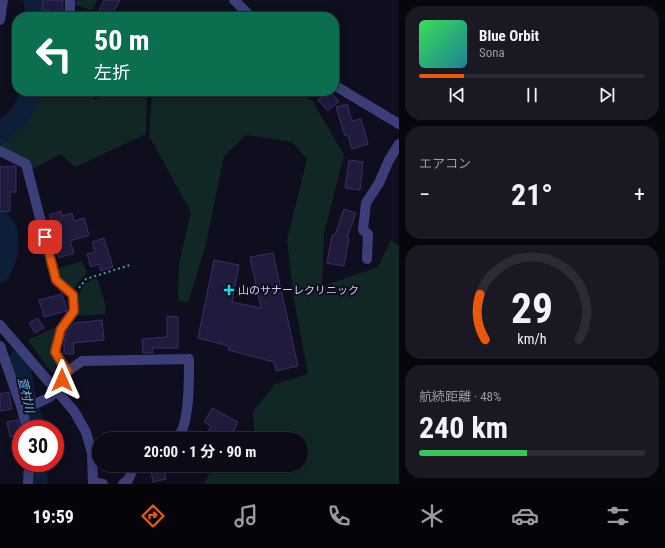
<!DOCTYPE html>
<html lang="ja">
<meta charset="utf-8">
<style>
body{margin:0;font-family:"Roboto Condensed","Noto Sans JP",sans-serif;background:#191823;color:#f1f3f6;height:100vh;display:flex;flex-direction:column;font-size:15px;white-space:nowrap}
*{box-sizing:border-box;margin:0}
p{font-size:13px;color:#9a9aa1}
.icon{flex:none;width:22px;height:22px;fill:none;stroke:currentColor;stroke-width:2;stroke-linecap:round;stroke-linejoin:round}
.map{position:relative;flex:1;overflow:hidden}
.panel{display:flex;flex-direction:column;gap:6px;padding:6px;background:#06060c;width:266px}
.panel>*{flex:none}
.hud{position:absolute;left:12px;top:12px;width:327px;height:84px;border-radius:16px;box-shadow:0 2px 10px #0003,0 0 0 1px #2b2b35;background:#0b6e4f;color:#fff;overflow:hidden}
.speed{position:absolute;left:12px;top:420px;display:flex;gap:8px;font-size:20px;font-weight:700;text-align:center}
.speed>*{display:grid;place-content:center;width:52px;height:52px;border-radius:50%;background:#0b0a16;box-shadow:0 2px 10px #0003,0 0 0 1px #2b2b35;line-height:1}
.speed .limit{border:6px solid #d22;background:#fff;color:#111}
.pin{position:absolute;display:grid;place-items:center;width:34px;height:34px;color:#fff;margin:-17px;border-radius:8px;box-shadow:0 2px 6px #0006}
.me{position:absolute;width:44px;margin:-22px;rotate:0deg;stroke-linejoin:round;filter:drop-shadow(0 0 3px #0008)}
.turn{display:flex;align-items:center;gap:14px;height:84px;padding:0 16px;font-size:18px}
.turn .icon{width:52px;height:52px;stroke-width:2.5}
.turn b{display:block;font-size:28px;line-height:34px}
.big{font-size:30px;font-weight:700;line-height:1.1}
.panel .tile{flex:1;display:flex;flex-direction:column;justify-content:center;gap:6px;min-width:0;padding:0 14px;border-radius:16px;background:#191823}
.panel .dial{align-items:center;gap:0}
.dial svg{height:104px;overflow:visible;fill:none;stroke:#2b2b35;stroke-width:7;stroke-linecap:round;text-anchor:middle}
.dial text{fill:#f1f3f6;stroke:none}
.song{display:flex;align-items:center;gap:12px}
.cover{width:48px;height:48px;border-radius:6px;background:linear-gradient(135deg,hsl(130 70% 55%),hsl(190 70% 35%))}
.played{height:4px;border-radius:2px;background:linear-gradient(90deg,#ea580c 20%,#2b2b35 20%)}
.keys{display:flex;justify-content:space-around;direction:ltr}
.heat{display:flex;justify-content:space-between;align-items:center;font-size:22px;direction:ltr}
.charge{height:6px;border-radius:3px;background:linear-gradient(90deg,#34c759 48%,#2b2b35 0)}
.trip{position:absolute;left:92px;top:432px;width:216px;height:40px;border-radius:20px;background:#0b0a16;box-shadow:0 2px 10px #0003,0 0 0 1px #2b2b35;font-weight:700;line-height:40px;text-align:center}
.menu{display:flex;height:64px;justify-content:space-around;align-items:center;background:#040409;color:#9a9aa1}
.menu .icon{width:28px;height:28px}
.menu .on{color:#ea580c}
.menu b{font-size:18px;color:#f1f3f6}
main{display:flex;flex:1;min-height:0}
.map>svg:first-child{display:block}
.green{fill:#112725}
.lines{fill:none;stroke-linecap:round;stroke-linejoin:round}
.river{stroke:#0d1f38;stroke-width:21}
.building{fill:#201b3d;stroke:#372f67}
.path{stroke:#37a699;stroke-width:2;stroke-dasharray:2 3;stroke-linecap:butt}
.minor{stroke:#3c3e79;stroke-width:10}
.route-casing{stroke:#983908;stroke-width:10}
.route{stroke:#ea580c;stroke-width:7}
.poi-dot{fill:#12dbe3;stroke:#0f0e1e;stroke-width:1.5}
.labels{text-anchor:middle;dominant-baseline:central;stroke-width:4;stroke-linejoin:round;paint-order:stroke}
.poi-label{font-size:11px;fill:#d1cefb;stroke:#0f0e1e;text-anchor:start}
.water-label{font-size:12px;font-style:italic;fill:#65baf2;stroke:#0f0e1e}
</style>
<main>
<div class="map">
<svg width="399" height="484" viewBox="0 0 399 484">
<rect width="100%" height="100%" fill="#0f0e1e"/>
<g class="green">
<polygon points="78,0 97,0 92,10 75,5"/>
<polygon points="38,91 93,91 93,100 117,91 147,91 146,134 75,167 61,154 32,169 0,148 0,141 30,108"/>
<polygon points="152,91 298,91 313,102 344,155 324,233 322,286 378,267 391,240 399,246 399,484 204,484 214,465 301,465 301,439 255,439 253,412 275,384 308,374 294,300 287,240 307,159 292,142 246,135 224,156 205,248 188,302 178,301 179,264 191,212 149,136"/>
<polygon points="82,261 87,272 73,290 60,280 56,269"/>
<path d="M97,278L105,303L106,314L78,316C78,298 76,285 97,278Z"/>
<polygon points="56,327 52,352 62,369 52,373 28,340"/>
</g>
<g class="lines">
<g class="river">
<polyline points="34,0 35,10 38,17"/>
<polyline points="0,134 20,115 33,91"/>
<polyline points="0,221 7,232 8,251 0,272"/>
<polyline points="19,360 24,392 35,429"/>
<polyline points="37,484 37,463"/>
</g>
</g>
<g class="building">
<polygon points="43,0 63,0 62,17 50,17 50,11 42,9"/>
<polygon points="104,0 120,0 111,17 96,17"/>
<polygon points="327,91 329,91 339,101 328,111 318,100"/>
<polygon points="347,104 352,121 361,119 368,144 352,149 348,135 345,136 336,107"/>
<polygon points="349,160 363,162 360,190 345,188"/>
<polygon points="16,166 16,192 10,192 10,211 0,212 0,167"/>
<polygon points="344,209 356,213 347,237 349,238 344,266 327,263 332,235 335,235"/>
<polygon points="61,211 62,216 72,213 74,221 84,218 89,235 70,241 74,253 59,258 48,221 51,220 49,215"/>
<polygon points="104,238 113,267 101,271 99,264 91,267 87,254 95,252 92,242"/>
<polygon points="273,253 298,366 276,371 274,362 228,350 229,346 198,338 214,260 239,265 232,302 261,308 250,257"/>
<polygon points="62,294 67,310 66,311 44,317 39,300"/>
<polygon points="167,316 178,317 178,348 152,348 153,353 143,353 142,339 167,337"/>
<polygon points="38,318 44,328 35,333 29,323"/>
<polygon points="102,320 104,340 73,343 74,354 64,354 64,342 67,332 74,323"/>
<polygon points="9,392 12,409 0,411 0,394"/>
<polygon points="212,408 238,422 229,439 204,439 211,426 204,422"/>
<polygon points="18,420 20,435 10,437 7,422"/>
<polygon points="150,465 163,465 166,479 153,482"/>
</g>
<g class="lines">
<polyline class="path" points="79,288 86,279 130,265"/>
<g class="minor">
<polyline points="70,0 70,17"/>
<polyline points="234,0 251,17"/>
<polyline points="0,20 3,0"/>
<polyline points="334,85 399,124"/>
<polyline points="0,151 26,164 56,280 73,295 74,311 61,329 55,351 61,362 68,371"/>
<polyline points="367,259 368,234 363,230 366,203 379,183 389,160 399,144"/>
<polyline points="0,325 74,411 86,432 92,453 93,484"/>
<polyline points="0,346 21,406 27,429"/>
<path d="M21,406L35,404L50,397L56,390L68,371L82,361L189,359C189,375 190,425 178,436C176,437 174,438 172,439"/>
<polyline points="93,482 103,484"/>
<polyline points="28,484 29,463"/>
<polyline points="123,484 128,480 135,465"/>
</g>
</g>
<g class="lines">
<g class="route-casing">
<polyline id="route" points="45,237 56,280 73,295 74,311 61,329 55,352 61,362 68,371 62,380"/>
</g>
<use href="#route" class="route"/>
</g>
<path class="poi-dot" d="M227 284h4v4h4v4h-4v4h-4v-4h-4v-4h4z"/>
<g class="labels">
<g class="poi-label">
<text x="238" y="290">山のサナーレクリニック</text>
</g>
<g class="water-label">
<text transform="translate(26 395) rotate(77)">萱村川</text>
</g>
</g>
</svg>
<div class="speed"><div class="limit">30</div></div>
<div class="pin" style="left:45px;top:237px;background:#d93025"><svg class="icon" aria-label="arrive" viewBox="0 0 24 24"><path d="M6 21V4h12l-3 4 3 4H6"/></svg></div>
<svg class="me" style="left:62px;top:380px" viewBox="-20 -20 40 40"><path d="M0-17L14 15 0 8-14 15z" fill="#ea580c" stroke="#fff" stroke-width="4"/></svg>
<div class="trip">20:00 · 1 分 · 90 m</div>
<div class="hud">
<div class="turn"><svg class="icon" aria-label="left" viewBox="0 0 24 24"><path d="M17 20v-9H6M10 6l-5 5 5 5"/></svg><div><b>50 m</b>左折</div></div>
</div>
</div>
<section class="panel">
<div class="tile">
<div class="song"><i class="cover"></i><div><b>Blue Orbit</b><p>Sona</p></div></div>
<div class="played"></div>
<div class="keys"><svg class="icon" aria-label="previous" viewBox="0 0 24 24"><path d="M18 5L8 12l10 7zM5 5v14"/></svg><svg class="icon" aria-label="pause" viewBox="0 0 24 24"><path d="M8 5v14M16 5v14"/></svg><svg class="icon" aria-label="next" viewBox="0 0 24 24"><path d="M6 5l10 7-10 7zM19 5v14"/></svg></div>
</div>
<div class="tile"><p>エアコン</p>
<div class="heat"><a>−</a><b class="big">21°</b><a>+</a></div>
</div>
<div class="tile dial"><svg viewBox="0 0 100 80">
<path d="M14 69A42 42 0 1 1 86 69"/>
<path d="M14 69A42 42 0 0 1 10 34" stroke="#ea580c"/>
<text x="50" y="56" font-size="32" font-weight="700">29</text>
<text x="50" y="72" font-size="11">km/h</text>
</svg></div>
<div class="tile"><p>航続距離 · 48%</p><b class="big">240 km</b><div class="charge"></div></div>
</section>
</main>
<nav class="menu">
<b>19:59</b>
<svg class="icon on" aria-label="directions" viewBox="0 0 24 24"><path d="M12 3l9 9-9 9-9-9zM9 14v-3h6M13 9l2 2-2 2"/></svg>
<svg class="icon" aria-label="music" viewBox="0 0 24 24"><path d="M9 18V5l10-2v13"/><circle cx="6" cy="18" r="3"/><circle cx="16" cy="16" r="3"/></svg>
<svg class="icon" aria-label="phone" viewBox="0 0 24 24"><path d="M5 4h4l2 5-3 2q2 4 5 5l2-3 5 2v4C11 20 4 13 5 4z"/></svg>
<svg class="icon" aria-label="climate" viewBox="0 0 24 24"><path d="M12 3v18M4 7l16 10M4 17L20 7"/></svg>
<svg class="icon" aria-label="car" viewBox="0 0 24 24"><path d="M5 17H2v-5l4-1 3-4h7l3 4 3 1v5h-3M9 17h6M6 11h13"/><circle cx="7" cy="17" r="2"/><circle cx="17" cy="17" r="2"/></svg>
<svg class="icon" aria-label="filters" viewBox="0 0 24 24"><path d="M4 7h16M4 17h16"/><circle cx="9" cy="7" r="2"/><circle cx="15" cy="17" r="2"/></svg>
</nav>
